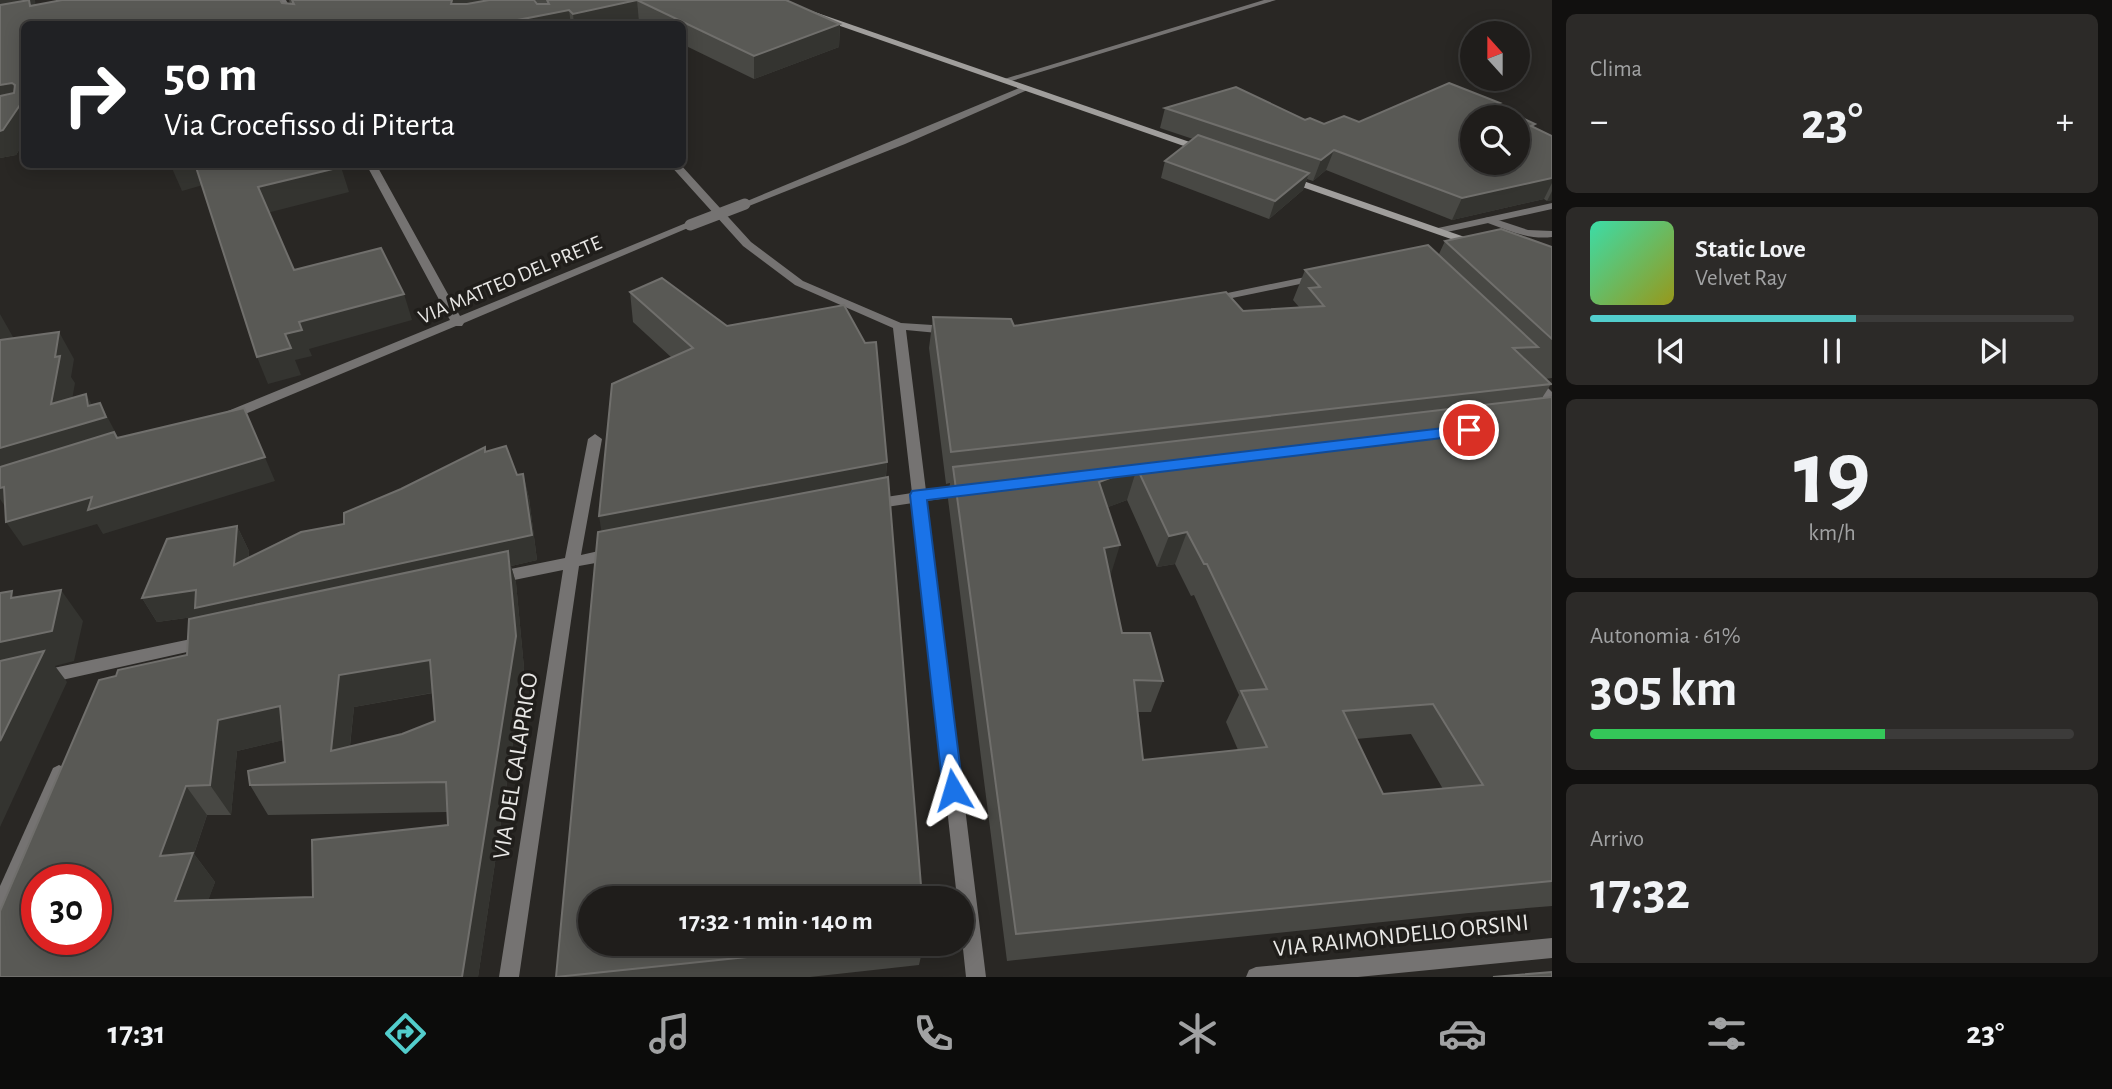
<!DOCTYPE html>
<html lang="it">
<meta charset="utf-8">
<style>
body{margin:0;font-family:"Alegreya Sans",sans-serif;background:#2c2a28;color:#f1f3f6;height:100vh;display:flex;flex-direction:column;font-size:26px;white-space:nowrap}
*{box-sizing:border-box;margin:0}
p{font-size:23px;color:#a1a2a3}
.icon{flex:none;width:38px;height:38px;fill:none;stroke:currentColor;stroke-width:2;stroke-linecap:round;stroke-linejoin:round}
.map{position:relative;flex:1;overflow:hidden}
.details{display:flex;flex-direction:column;gap:14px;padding:14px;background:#11100f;width:560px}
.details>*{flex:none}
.guide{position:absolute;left:21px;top:21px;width:665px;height:147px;border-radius:10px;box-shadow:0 4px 18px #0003,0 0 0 2px #3c3b3a;background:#202124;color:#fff;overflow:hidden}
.needle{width:46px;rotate:339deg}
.controls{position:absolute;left:1460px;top:21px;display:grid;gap:14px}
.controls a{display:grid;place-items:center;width:70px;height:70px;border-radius:50%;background:#1f1d1b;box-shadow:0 4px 18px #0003,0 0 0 2px #3c3b3a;font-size:35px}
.speed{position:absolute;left:21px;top:864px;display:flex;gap:14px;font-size:35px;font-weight:700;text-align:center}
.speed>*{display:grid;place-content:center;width:91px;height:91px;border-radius:50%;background:#1f1d1b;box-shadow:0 4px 18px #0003,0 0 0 2px #3c3b3a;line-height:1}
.speed .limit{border:10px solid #d22;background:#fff;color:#111}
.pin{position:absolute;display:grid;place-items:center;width:60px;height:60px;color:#fff;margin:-30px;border:4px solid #fff;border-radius:50%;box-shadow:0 2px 7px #0007}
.me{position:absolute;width:77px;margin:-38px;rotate:353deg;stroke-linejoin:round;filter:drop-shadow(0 0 5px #0008)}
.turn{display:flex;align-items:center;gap:24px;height:147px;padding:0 28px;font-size:32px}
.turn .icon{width:91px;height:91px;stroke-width:2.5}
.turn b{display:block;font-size:49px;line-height:60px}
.big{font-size:52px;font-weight:700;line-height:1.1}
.details .widget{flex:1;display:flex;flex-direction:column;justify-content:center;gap:10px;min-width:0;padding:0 24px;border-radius:10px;background:#2c2a28}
.details .dial{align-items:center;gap:0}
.dial b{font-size:91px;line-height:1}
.song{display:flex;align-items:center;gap:21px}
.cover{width:84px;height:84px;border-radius:10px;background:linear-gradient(135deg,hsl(160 70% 55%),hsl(60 70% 35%))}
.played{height:7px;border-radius:4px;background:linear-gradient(90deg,#52cdcc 55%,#3c3b3a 55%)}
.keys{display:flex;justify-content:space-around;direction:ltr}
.heat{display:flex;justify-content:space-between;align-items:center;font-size:38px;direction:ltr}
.charge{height:10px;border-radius:5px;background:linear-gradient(90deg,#34c759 61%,#3c3b3a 0)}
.trip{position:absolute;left:578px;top:886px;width:396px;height:70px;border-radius:35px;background:#1f1d1b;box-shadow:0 4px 18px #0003,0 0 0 2px #3c3b3a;font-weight:700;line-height:70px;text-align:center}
.tab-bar{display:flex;height:112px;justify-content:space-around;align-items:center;background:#0c0c0b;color:#a1a2a3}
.tab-bar .icon{width:49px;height:49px}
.tab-bar .current{color:#52cdcc}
.tab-bar b{font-size:32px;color:#f1f3f6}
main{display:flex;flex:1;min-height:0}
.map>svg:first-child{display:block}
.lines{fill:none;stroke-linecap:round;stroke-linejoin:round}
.lane{fill:#757372;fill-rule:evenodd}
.street{fill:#757372;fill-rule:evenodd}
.secondary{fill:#a09e9c;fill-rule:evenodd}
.street-bridge{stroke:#757372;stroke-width:11}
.wall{fill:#484844;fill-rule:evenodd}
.shaded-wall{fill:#343430}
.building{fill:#595955;stroke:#706f6c;stroke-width:2;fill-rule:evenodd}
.route{fill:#1a73e8;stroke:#114b97;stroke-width:2}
.labels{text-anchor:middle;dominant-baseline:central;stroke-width:7;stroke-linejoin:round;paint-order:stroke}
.street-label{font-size:21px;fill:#e8e7e5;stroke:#201e1b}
.near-street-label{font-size:24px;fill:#e8e7e5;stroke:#201e1b}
</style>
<main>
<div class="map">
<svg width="1552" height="977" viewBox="0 0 1552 977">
<rect width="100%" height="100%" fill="#292724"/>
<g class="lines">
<path class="lane" d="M1489,217L1528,230L1552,231V237C1528,240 1507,230 1485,222V218Z"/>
<g class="street">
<polygon points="278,0 286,0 299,24 291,24"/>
<polygon points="1264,0 1276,0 1008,82 1001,80"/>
<polygon points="1024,86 1032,88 905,144 749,206 741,206 740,204"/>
<polygon points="366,164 376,164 460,316 686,223 690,222 695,225 464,323 462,326 456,326 233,419 223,419 221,416 223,413 450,320"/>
<polygon points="669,164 680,164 751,242 803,281 901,323 948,326 954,330 948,334 906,330 926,491 967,485 974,490 967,495 927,501 986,977 966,977 961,930 961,898 957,898 913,503 873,509 866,504 873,499 912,493 893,328 795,285 743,246"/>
<polygon points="1552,203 1552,209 1438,234 1433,231 1438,228"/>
<polygon points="1320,274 1324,275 1324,279 1213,302 1207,299 1213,296"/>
<polygon points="1534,377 1538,378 1552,392 1552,403 1547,402 1530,384 1528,381"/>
<polygon points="595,434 602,439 581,555 612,548 617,550 619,554 617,558 612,560 579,566 519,977 499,977 563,570 495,584 490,582 487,578 490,574 495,572 565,558 588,439"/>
<polygon points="205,636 211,637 213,642 211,647 205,648 44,684 38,682 36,677 38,672 44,670"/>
<polygon points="59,765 65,768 68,773 7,915 0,917 0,886 53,768"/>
<polygon points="1552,938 1552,958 1358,977 1246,977 1249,970 1256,967"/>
</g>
<g class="secondary">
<polygon points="806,9 1207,148 1209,150 1201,152 803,13 802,11"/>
<polygon points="1289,176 1479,242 1480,244 1475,247 1471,246 1285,181 1285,177"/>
</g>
<polyline class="street-bridge" points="690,225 745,204"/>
</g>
<g class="wall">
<polygon points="0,0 36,5 290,4 289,0 786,0 840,24 839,47 754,79 682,44 682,24 644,24 639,22 629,24 24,24 24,142 16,155 0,158"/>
<polygon points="1498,107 1533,127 1552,136 1552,200 1547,201 1544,199 1452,220 1326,170 1313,181 1307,179 1303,190 1269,219 1161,178 1165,161 1193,139 1160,128 1165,108 1305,120 1324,124 1359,122"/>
<path d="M1445,241L1552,247V378L1545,379L1551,384L1542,398L1552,397V906L1469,913L1007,961L948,499L950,483L946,484L929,348L933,317L1014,326L1299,307L1293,300L1305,270L1439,254ZM1127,500L1157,567L1175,564L1191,596L1194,595L1239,695L1226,722L1238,750L1143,760L1137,712H1151L1163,681L1122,633L1110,576L1108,507ZM1411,734L1443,789L1383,794L1356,739Z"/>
<polygon points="630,292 887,462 886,477 590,943 924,943 919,965 810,977 557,977 602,531 672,358 633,322"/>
<path d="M486,452L517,475L523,474L529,498L537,560L511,566L516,583L524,668L478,977H0L116,676L187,655L200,617V616L157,622L142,598L237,526L249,551V557L344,524ZM433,693L435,721L402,734L350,746L354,707ZM283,740L285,762L250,785L268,815L447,812L448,825L313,897L208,900L215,882L194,854L207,815H231L237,751Z"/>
</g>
<g class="shaded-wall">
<polygon points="0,0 35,0 37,14 0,20"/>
<polygon points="452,0 536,0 538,14 569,10 571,24 497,24 451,4"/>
<polygon points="637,0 639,22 629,24 574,24 573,14"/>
<polygon points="840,24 839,47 754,79 754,56"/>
<polygon points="12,83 22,103 24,99 24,142 16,155 0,158 0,85"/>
<polygon points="1334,150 1326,170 1313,181 1321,160"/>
<polygon points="176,164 195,164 203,185 182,191 171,166"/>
<polygon points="336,164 351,164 342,170 349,192 267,213 258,187"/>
<polygon points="1309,173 1303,190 1269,219 1275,201"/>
<polygon points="1552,178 1552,183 1544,199 1452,220 1462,198"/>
<polygon points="1552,191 1552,200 1547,201"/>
<polygon points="404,294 412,320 309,349 312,356 295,360 301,375 268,384 257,357 299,322"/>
<polygon points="0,314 13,337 4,368 0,362"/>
<polygon points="59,332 74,359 71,377 75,383 67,428 88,406 86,394 100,419 100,403 121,443 0,479 0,448 51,404 55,357"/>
<polygon points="244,408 275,481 103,534 97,524 23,546 6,522"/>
<polygon points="887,462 884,494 604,548 599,516"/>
<polygon points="1137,468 1127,500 1090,514 1099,482"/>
<polygon points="523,474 529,498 537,560 511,566 516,583 524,668 478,977 462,977 516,636 209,632 200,616 157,622 142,598"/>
<polygon points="4,487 10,514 0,499 0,488"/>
<polygon points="237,526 249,551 247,589 234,565"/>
<polygon points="1187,532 1175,564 1157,567 1169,536"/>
<polygon points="1120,545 1110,577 1104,548"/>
<polygon points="61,590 83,621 74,661 55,666 67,682 0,827 0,642"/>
<polygon points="430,660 442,691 354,707 346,781 331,751 339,675"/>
<polygon points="280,706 297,737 237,751 231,815 210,785 218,720"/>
<polygon points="186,786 207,815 194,854 215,882 198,929 175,901 160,856"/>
</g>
<g class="building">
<polygon points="29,0 30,6 62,0 280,0 282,3 294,4 292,0 452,0 451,4 467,4 489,0 534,0 537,4 549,4 547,0 786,0 840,24 754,56 637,0 573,14 569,10 497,24 24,24 24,99 3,130 0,131 0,96 14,93 15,85 12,83 0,85 0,5"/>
<path d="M1449,83L1500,103L1495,105L1535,124L1531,126L1552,136V178L1462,198L1334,150L1321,160L1165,108L1236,87L1305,120L1310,118L1324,124L1344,116L1359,122ZM1472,117H1517V163H1472Z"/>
<polygon points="1198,135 1309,173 1275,201 1165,161"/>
<polygon points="195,164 340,164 341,167 258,187 294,270 381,248 404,294 299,322 302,330 285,334 291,348 257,357"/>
<polygon points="1501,229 1552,247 1552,339 1445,241"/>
<polygon points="1428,245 1538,347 1513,348 1551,384 951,452 933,317 1011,319 1014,326 1226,292 1243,311 1324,306 1309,288 1320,287 1305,270"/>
<polygon points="662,278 727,326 844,305 865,343 876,342 887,462 599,516 612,384 693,348 630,292"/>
<polygon points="59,332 55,357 60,356 51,404 86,394 88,406 100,403 106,417 0,448 0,340"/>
<path d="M1552,397V881L1016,934L953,467ZM1137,468L1169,536L1187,532L1204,564H1207L1267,689L1241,691L1267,747L1143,760L1134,680L1163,681L1150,633H1122L1104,548L1120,545L1099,482ZM1433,704L1483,785L1383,794L1343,711Z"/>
<polygon points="244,408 265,457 88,510 92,497 6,522 4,487 0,488 0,467 114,432 117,438"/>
<polygon points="506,446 517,475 523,474 532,535 195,608 196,590 142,598 167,539 237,526 234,565 301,532 344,524 344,513 401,489 485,447 485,452"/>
<polygon points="888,477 922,898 590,898 590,943 880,943 556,977 598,532"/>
<path d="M508,551L516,636L462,977H0V911L99,680L116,676L118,670L187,655L189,619ZM430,660L435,721L402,734L331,751L339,675ZM280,706L285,762L248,771L250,785L446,782L448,825L312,840L313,897L175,901L193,853L160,856L186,786L210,785L218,720ZM37,880H96V940H37Z"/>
<polygon points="61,590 52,631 0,642 0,593 12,591 11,598"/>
<polygon points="44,651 0,741 0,661"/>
<polygon points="1552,972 1552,977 1493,977"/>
</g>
<polygon class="route" points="1469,425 1477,430 1475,434 927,500 963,790 960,796 953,799 946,796 943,790 910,495 912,491"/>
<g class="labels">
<g class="street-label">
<text transform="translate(510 280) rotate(-23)">VIA MATTEO DEL PRETE</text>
</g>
<g class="near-street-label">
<text transform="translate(516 766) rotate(-81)">VIA DEL CALAPRICO</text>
<text transform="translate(1401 936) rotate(-6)">VIA RAIMONDELLO ORSINI</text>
</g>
</g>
</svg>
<div class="controls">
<a><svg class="needle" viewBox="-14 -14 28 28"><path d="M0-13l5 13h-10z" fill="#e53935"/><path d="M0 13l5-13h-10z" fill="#a1a2a3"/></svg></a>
<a><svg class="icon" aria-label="search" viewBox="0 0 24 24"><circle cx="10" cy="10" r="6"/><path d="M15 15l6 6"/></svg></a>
</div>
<div class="speed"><div class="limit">30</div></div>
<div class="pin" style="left:1469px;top:430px;background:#d93025"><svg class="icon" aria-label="arrive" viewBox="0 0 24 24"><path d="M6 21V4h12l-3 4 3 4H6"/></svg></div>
<svg class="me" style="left:953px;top:790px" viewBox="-20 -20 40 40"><path d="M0-17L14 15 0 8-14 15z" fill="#1a73e8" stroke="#fff" stroke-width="4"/></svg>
<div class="trip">17:32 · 1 min · 140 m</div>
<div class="guide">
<div class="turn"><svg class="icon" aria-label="right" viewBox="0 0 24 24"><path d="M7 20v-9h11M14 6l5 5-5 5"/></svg><div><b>50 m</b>Via Crocefisso di Piterta</div></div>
</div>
</div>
<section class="details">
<div class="widget"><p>Clima</p>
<div class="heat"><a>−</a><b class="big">23°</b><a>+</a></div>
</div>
<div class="widget">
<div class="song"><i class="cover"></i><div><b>Static Love</b><p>Velvet Ray</p></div></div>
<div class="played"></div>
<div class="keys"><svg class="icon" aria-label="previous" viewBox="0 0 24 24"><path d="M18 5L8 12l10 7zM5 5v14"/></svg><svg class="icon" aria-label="pause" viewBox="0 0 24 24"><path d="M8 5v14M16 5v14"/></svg><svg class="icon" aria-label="next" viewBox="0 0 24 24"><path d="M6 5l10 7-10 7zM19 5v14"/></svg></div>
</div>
<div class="widget dial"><b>19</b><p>km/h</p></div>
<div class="widget"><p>Autonomia · 61%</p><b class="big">305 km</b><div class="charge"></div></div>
<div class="widget"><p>Arrivo</p><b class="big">17:32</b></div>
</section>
</main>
<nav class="tab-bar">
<b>17:31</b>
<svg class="icon current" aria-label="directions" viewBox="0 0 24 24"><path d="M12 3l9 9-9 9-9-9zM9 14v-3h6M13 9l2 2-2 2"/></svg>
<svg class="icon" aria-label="music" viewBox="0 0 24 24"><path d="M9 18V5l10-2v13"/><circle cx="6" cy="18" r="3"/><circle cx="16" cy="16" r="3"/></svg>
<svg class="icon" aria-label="phone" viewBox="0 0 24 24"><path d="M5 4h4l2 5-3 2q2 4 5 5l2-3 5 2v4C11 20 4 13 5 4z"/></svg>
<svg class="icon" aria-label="climate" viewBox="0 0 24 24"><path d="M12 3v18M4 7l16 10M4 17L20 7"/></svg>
<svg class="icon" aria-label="car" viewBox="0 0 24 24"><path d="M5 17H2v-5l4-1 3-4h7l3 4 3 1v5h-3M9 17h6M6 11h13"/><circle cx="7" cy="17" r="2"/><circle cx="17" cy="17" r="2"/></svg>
<svg class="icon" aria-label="filters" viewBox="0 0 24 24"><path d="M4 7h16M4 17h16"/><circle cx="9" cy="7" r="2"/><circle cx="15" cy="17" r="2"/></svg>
<b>23°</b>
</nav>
